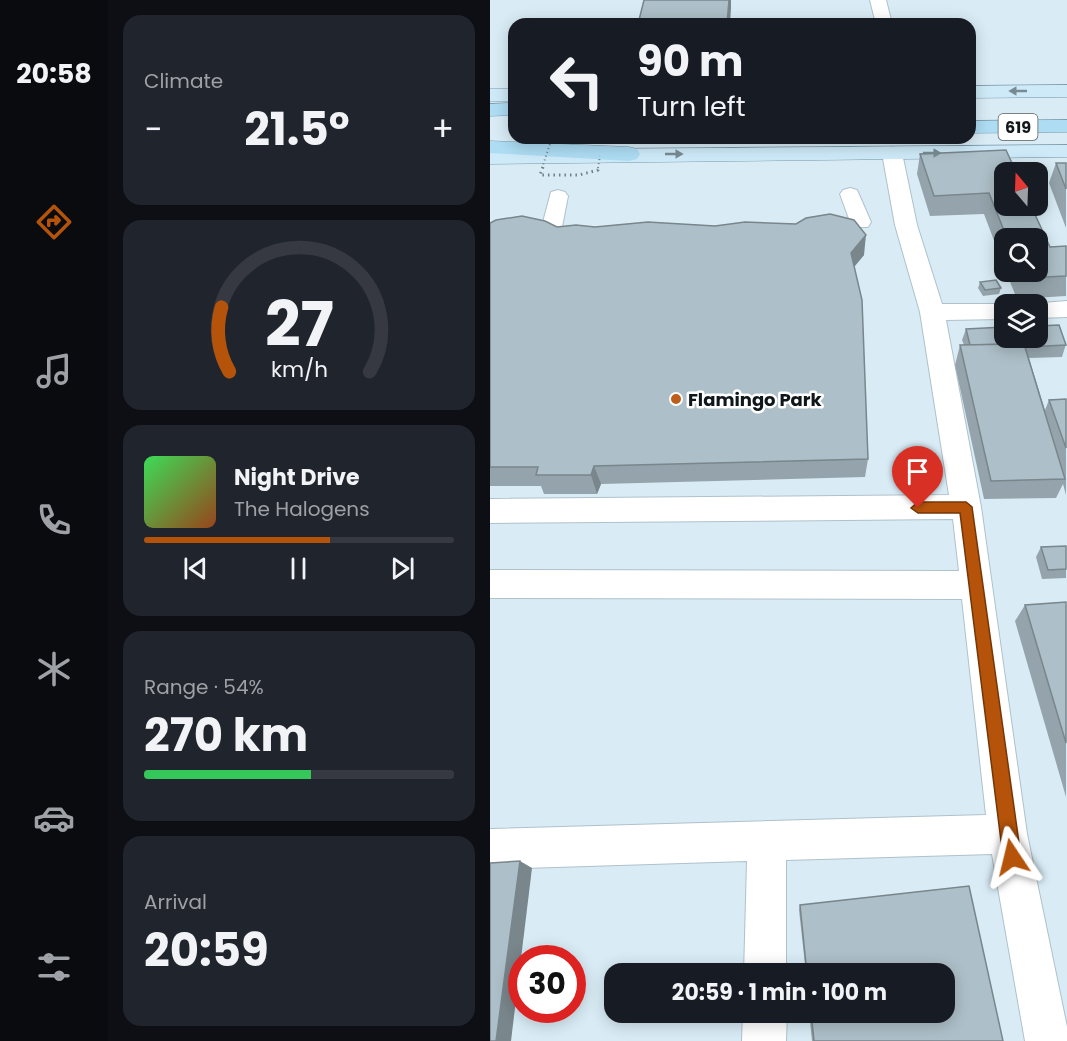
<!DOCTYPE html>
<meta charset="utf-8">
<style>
body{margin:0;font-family:Poppins,sans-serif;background:#20242c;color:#f1f3f6;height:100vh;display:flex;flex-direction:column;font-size:22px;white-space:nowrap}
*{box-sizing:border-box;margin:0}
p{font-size:20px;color:#9ea1a6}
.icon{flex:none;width:33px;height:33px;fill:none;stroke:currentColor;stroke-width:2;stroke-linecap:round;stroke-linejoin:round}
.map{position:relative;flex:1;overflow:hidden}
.drawer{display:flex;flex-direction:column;gap:15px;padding:15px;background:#0d0f14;width:382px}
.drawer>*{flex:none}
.guide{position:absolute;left:18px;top:18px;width:468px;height:126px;border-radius:18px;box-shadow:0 3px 15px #0003;background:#171b24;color:#f1f3f6;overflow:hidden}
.needle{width:39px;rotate:341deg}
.buttons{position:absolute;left:504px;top:162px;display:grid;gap:12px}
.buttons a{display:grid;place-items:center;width:54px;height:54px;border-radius:12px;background:#171b24;box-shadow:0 3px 15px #0003;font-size:30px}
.speed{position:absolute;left:18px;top:945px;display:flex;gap:12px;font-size:30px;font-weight:700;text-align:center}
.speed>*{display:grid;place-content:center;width:78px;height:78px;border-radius:50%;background:#171b24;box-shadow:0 3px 15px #0003;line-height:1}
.speed .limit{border:9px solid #d22;background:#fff;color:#111}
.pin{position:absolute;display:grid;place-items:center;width:51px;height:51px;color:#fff;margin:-62px -26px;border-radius:50% 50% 50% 0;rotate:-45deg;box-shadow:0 0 6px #0007}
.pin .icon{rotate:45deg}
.me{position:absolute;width:66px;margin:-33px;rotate:350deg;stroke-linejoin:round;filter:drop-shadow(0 0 4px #0008)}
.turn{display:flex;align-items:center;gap:21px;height:126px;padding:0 30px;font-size:27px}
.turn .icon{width:78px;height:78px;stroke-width:2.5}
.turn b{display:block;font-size:42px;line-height:51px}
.big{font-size:45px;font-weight:700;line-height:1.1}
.drawer .tile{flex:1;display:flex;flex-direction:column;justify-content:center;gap:9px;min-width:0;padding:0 21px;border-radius:18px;background:#20242c}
.drawer .dial{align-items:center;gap:0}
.dial svg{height:156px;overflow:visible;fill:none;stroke:#363941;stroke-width:7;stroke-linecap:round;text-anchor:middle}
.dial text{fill:#f1f3f6;stroke:none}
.song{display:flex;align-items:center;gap:18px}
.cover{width:72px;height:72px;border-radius:9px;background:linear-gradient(135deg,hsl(130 70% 55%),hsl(20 70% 35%))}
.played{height:6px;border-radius:3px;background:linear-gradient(90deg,#b45309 60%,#363941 60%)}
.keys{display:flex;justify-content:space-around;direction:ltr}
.heat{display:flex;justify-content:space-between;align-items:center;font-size:33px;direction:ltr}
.charge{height:9px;border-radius:4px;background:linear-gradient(90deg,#34c759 54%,#363941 0)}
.trip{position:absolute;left:114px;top:963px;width:351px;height:60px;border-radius:18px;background:#171b24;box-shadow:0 3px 15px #0003;font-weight:700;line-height:60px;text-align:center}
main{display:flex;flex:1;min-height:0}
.tab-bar{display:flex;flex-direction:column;width:108px;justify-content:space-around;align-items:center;background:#090b0e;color:#9ea1a6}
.tab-bar .icon{width:42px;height:42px}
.tab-bar .active{color:#b45309}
.tab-bar b{font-size:27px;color:#f1f3f6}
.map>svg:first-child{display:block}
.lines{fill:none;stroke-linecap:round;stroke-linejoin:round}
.minor-casing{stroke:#afc1cb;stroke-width:2}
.major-casing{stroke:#7697a7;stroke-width:1}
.highway-casing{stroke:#7697a7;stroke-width:1}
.minor{fill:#fff;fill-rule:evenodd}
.major{fill:#ceeaf8;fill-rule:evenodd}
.highway{fill:#addcf3;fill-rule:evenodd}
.path-bridge-far1{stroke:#727f85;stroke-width:2;stroke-dasharray:1 3;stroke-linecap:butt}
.path-bridge{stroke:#727f85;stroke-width:3;stroke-dasharray:1.5 4;stroke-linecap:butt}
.wall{fill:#95a4ac}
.shaded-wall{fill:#79868c}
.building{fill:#adbfc8;stroke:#79868c;stroke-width:1.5}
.oneway{fill:#788b94}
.route{fill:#b45309;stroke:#753606;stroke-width:1.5}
.poi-dot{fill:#be5e1a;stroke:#fff;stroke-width:2}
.labels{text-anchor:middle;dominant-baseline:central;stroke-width:5;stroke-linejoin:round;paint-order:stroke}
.shield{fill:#fff;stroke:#585d5f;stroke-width:1.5}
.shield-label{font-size:16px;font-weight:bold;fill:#10171a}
.poi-label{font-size:18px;font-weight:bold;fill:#10171a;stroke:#fff;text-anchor:start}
</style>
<main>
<nav class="tab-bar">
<b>20:58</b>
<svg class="icon active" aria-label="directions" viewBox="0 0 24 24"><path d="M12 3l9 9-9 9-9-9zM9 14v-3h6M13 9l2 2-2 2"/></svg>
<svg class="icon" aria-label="music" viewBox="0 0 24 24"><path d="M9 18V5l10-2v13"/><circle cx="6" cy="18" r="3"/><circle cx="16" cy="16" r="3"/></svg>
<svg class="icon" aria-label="phone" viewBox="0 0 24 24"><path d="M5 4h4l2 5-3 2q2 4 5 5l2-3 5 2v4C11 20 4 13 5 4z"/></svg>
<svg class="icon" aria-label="climate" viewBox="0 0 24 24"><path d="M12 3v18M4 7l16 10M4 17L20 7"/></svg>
<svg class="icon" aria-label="car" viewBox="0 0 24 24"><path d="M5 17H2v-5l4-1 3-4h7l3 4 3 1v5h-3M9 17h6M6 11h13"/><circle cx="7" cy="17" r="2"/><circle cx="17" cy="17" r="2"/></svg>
<svg class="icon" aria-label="filters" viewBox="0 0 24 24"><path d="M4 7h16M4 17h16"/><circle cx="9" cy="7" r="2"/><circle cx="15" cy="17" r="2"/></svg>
</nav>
<section class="drawer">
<div class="tile"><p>Climate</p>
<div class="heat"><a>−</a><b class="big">21.5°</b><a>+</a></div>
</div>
<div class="tile dial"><svg viewBox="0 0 100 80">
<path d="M14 69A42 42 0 1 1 86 69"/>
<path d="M14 69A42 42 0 0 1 10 36" stroke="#b45309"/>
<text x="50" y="56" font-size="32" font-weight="700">27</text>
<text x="50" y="72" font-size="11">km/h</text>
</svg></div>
<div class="tile">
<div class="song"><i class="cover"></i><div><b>Night Drive</b><p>The Halogens</p></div></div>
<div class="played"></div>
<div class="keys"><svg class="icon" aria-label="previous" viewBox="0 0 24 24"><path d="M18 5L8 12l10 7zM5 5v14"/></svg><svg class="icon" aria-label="pause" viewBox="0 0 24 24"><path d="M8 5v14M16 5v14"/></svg><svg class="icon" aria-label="next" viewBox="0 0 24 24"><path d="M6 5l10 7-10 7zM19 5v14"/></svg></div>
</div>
<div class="tile"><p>Range · 54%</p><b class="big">270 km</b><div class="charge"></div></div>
<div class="tile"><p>Arrival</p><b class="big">20:59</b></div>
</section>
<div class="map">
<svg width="577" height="1041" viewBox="0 0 577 1041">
<rect width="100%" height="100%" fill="#d9ecf6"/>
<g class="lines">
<g class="minor-casing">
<g id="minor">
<polygon points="380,0 396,0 402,24 386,24"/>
<polygon points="402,147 409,149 412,153 427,225 452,304 520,304 514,304 514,319 456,320 491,507 537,834 577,1027 577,1041 535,1041 502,854 296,860 296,974 254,974 257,861 0,869 0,829 496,815 472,599 0,598 0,570 469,571 463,519 0,523 0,499 459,495 430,312 405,225 392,153 395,149"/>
<polygon points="360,188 367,190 381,222 378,227 362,227 350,194 353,190"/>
<polygon points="68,190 75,192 78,196 72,227 56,227 53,222 61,192"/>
<polygon points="577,301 577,317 548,318 548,304 539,304"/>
<polygon points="253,1012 297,1012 296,1041 252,1041"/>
</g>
</g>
<g class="major-casing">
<g id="major">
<polygon points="577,85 577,97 480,98 480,86"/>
<rect x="0" y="89" width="24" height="12"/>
<polygon points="577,145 577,157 0,164 0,150"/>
</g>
</g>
<g class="highway-casing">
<g id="highway">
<polygon points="24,103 24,115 0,116 0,104"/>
<polygon points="577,120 577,132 480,133 480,121"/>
<polygon points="0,141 139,147 147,149 150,154 147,159 139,161 0,153"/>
</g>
</g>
<use href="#minor" class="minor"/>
<use href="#major" class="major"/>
<use href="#highway" class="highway"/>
<g class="path-bridge-far1">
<polyline points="52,168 62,138"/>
<polyline points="108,168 110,156"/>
</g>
<polyline class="path-bridge" points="53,167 50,175 89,175 108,170 108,167"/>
</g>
<g class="wall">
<polygon points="516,150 560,247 576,246 576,296 527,299 516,272 548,272 548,238 514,238 514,267 494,214 440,216 427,174 430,154"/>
<polygon points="566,163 576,163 576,228 559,183"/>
<polygon points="0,223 67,227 374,255 364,267 378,459 375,477 111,484 107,494 54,494 51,486 0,486"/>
<polygon points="490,282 511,288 509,294 493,296 488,288"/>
<polygon points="476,329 576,344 572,357 539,358 555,410 559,400 576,399 576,495 573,484 566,498 494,499 465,365 470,345 474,345 472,340"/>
<polygon points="576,546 576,578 552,579 546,557 551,547"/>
<polygon points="576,602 576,797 525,621 535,605"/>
<polygon points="479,886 513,1041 322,1041 319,1012 454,1012 454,974 316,974 309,910 310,905"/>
</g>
<g class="shaded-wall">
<polygon points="239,0 241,0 241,8 240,24 237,24"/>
<polygon points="376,235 374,255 359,273 361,253"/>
<polygon points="104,466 111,484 107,494 101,475"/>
<polygon points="30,861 42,868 21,1041 6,1041"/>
</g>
<g class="building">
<polygon points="154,0 239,0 237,24 148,24"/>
<polygon points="516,150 526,172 514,172 514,206 541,206 560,247 576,246 576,276 534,278 531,272 548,272 548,238 517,238 499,193 444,196 430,154"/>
<polygon points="566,163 576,163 576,189"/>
<polygon points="340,214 364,220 376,235 361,253 372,300 378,459 104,466 101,475 46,475 48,467 0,467 0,223 6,220 32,216 55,221 67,227 86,225 105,227 158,222 225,226 255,222 306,224 316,218"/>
<polygon points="506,280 511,288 495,290 490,282"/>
<polygon points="569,325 576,345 535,347 534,344 480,345 476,329 514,327 514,338 548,338 548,326"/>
<polygon points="534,344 575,479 501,481 470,345"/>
<polygon points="576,399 576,448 559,400"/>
<polygon points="576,546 576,569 558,570 551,547"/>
<polygon points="576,602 576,743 535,605"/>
<polygon points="30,861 6,1041 0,1041 0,863"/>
<polygon points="479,886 513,1041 324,1041 321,1012 454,1012 454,974 317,974 310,905"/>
</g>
<defs><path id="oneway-solid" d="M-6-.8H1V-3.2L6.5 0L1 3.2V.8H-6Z" transform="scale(1.5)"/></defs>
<g class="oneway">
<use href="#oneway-solid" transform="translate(528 91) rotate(180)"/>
<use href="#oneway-solid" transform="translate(442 153)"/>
<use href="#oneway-solid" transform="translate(184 154)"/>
</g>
<polygon class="route" points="428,502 476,502 482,507 531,857 529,864 522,866 516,864 513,857 470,513 428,513 421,508"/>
<circle class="poi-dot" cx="186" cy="399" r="6"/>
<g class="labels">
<rect class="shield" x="508.5" y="114" width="39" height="26" rx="4.5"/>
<g class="shield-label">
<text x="528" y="127">619</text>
</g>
<g class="poi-label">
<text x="198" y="399">Flamingo Park</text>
</g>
</g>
</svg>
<div class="buttons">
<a><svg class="needle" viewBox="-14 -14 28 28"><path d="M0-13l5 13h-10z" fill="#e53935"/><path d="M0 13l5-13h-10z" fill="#9ea1a6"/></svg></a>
<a><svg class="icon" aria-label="search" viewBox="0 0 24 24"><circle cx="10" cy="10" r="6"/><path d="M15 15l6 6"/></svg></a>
<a><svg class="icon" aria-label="layers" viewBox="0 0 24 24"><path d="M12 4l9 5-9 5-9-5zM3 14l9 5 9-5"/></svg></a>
</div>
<div class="speed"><div class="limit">30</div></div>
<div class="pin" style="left:428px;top:508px;background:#d93025"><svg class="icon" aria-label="arrive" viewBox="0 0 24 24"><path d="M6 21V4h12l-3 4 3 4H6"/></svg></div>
<svg class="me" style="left:522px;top:857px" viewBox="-20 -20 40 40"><path d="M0-17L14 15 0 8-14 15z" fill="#b45309" stroke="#fff" stroke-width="4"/></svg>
<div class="trip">20:59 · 1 min · 100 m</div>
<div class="guide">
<div class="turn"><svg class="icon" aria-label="left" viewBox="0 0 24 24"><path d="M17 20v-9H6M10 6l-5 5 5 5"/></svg><div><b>90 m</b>Turn left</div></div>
</div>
</div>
</main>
